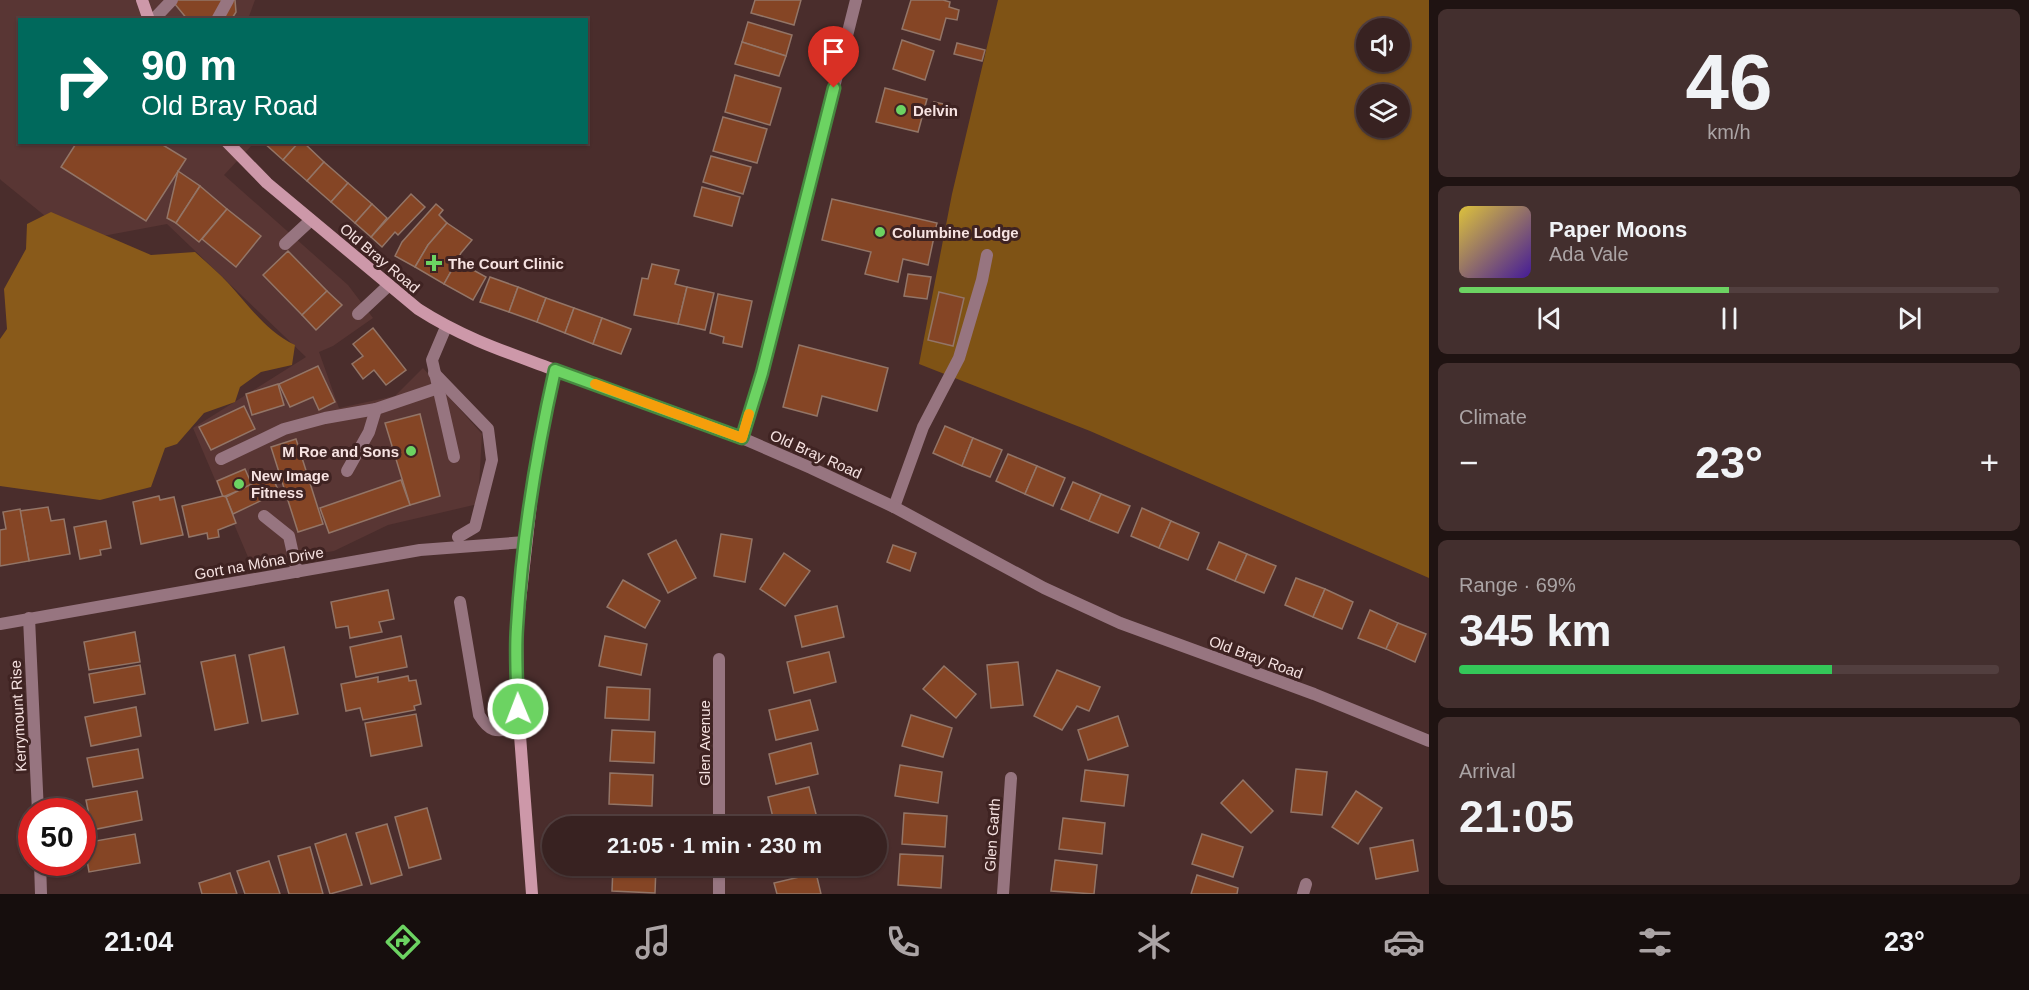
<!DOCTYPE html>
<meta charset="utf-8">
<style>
body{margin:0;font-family:Helvetica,sans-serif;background:#432f2e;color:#f1f3f6;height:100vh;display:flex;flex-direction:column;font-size:22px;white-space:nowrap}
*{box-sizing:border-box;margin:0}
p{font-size:20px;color:#aba4a5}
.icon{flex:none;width:33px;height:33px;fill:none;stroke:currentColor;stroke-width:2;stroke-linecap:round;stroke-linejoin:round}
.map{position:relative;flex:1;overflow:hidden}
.drawer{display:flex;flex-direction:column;gap:9px;padding:9px;background:#1f1312;width:600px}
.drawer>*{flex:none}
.hud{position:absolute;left:18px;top:18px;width:570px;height:126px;border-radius:0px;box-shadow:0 2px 4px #0004,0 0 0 2px #523f3f;background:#00695c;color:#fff;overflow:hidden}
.tools{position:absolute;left:1356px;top:18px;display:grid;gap:12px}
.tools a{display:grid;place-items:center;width:54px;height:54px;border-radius:50%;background:#382221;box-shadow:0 2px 4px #0004,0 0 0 2px #523f3f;font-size:30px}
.speed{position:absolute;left:18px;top:798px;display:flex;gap:12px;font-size:30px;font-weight:700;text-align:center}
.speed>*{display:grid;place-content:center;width:78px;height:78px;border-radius:50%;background:#382221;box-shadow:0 2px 4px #0004,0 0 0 2px #523f3f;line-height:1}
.speed .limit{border:9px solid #d22;background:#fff;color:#111}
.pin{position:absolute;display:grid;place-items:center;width:51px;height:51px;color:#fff;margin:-62px -26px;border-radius:50% 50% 50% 0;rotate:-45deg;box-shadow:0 0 6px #0007}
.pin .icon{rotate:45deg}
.me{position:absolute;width:66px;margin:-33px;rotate:359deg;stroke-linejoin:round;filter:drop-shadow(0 0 4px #0008)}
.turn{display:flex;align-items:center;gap:21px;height:126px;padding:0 24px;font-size:27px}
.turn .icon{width:78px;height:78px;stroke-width:2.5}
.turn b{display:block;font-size:42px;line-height:51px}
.big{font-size:45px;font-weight:600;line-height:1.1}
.drawer .tile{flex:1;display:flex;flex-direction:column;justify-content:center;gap:9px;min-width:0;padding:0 21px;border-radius:9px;background:#432f2e}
.drawer .dial{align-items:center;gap:0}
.dial b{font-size:78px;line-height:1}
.song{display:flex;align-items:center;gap:18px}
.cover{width:72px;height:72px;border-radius:9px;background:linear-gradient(135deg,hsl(50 70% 55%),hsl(260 70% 35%))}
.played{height:6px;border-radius:3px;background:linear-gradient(90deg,#6cd362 50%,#523f3f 50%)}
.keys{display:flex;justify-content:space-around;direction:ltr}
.heat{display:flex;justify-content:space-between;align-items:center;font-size:33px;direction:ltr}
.charge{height:9px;border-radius:4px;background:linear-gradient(90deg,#34c759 69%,#523f3f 0)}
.trip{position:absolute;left:542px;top:816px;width:345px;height:60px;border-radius:30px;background:#382221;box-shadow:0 2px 4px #0004,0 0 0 2px #523f3f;font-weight:600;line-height:60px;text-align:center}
.dock{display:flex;height:96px;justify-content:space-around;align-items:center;background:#160e0d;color:#aba4a5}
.dock .icon{width:42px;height:42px}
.dock .current{color:#6cd362}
.dock b{font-size:27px;color:#f1f3f6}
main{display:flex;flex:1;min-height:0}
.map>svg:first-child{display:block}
.built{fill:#593634}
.green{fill:#7f5315;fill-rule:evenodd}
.forest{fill:#895a1a}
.building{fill:#854525;stroke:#937567;stroke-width:1.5}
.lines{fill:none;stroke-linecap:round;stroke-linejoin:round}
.service{stroke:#977580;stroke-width:12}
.pedestrian{stroke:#977580;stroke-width:12}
.minor{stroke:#977580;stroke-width:12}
.tertiary{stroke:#977580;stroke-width:12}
.secondary{stroke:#cd98a9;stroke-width:12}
.route-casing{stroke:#468940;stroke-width:15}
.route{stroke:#6cd362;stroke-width:10}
.slow{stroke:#f59e0b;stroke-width:10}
.poi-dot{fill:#6cd362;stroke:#3f2322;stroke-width:2}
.labels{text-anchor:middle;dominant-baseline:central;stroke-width:6;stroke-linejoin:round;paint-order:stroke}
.poi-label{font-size:15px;font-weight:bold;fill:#f6e2e1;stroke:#3f2322;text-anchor:start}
.street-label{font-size:15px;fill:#f6e2e1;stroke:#3f2322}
</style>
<main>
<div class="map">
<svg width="1429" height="894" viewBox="0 0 1429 894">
<rect width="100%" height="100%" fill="#4a2d2c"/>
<polygon class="built" points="0,0 255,0 248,19 20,20 20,142 254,143 224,175 348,285 373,318 333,346 319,352 339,408 395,396 423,368 482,434 478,504 388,525 334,551 251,564 193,428 306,357 167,224 76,241 2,181 0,179"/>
<path class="green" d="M998,0H1429V578L1090,431L919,364L952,194ZM1366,28H1400V62H1366ZM1366,94H1400V128H1366Z"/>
<path class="forest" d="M51,212L151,255L195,252C206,262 219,273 229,284C250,307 267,332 295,345L292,365L261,372L240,387L235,402L204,413L177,444L165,448L151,487L100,500L0,486V339L7,329L4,289L26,249L27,224Z"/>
<g class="building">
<polygon points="176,0 235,0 236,12 231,20 188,20 174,3"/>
<polygon points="755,0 801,0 794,25 751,13"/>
<polygon points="911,0 943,0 950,2 949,7 959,10 957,20 946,18 940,40 902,29"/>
<polygon points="748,22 792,35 786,56 742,42"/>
<polygon points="902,40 934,51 925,80 893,69"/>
<polygon points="742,42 786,56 779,76 735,64"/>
<polygon points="957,43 985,50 982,61 954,54"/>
<polygon points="735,75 781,88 770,125 725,112"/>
<polygon points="885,88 927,99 918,132 876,122"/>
<polygon points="934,102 949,105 947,113 933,109"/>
<polygon points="723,117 767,129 757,163 713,151"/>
<polygon points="77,142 158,142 186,159 146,221 61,167"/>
<polygon points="263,142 299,142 283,160"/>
<polygon points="299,142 303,142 324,162 307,181 283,160"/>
<polygon points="711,156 751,167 743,194 703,182"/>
<polygon points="324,162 348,183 331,202 307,181"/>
<polygon points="178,171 200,186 176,223 167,218"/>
<polygon points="348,183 372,204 355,223 331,202"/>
<polygon points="200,186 227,209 199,242 176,223"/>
<polygon points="702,187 740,197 732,226 694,216"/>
<polygon points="411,194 425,207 398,235 395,232 382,247 371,237"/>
<polygon points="832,199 937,223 928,265 903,259 898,282 865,274 871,252 822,240"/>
<polygon points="372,204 387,218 371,237 355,223"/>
<polygon points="436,204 443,210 439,215 447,223 428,245 415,267 395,256 402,242"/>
<polygon points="227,209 261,236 236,267 202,239"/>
<polygon points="447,223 472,240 461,253 444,284 415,267 428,245"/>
<polygon points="288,251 327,291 302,315 263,275"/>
<polygon points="457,261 486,277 473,300 444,284"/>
<polygon points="652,264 679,270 675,284 687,287 678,324 634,315 642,278 648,279"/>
<polygon points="908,274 931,277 927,299 904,296"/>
<polygon points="490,277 518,287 509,312 480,302"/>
<polygon points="518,287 546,298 537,322 509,312"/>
<polygon points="687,287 714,293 705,330 678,324"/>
<polygon points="327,291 342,305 316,330 302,315"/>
<polygon points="939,292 964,298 953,346 928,340"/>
<polygon points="718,294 752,301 742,347 723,343 724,337 710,333"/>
<polygon points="546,298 574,308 565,333 537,322"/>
<polygon points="574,308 602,318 593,344 565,333"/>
<polygon points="602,318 631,329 621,354 593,344"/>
<polygon points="373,328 406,370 386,385 374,370 363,379 352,364 363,356 353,344"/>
<polygon points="799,345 888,368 877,411 822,396 817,416 783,407"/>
<polygon points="318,366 335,402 319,410 313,397 290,407 279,384"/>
<polygon points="278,384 284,405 252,415 246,394"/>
<polygon points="244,406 255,429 211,450 199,427"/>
<polygon points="420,414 440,496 410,505 385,423"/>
<polygon points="945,426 973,438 962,466 933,453"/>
<polygon points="973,438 1002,450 990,477 962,466"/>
<polygon points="296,439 323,524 298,532 271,447"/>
<polygon points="1008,454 1037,466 1025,494 996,481"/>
<polygon points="1037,466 1065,478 1053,506 1025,494"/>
<polygon points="245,469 252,485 223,497 217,481"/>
<polygon points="271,474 279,492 233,514 226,497"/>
<polygon points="401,480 410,505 329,533 320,508"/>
<polygon points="1073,482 1101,494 1089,521 1061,509"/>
<polygon points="1101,494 1130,506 1118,533 1089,521"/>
<polygon points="159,496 160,500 174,497 183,535 141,544 133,502"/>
<polygon points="223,496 226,497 236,523 218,530 219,537 208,539 207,533 189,537 182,506"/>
<polygon points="48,507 51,521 64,519 70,554 29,561 20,511"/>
<polygon points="1142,508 1171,521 1159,548 1131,536"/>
<polygon points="20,509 29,561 0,566 0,530 6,529 3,512"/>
<polygon points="106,521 111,548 100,550 101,555 80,559 74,527"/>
<polygon points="1171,521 1199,533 1188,560 1159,548"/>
<polygon points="721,534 752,539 745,582 714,576"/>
<polygon points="676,540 696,578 668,593 648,554"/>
<polygon points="1219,542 1247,554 1235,581 1207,569"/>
<polygon points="893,545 916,553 910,571 887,562"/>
<polygon points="784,553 810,571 785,606 760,589"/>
<polygon points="1247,554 1276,566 1264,593 1235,581"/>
<polygon points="1296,578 1325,589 1313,617 1285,605"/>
<polygon points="623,580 660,601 645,628 607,607"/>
<polygon points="1325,589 1353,602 1342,629 1313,617"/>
<polygon points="388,590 394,619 379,622 382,632 350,638 348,626 336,628 331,602"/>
<polygon points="837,606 844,637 802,647 795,616"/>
<polygon points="1370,610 1398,623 1386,649 1358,638"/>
<polygon points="1398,623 1426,634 1415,662 1386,649"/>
<polygon points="135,632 140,662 89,670 84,642"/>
<polygon points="401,636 407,667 356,677 350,647"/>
<polygon points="605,636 647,644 641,675 599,666"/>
<polygon points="284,647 298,714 262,721 249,655"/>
<polygon points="829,652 836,682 794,693 787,662"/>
<polygon points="235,655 248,723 215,730 201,662"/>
<polygon points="1018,662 1023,705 991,708 987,665"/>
<polygon points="140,665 145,694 94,703 89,674"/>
<polygon points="944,666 976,694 956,718 923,689"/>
<polygon points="1057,670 1100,687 1089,711 1077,706 1062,730 1034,716"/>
<polygon points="408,676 409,681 416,680 421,704 414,706 415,710 363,720 360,708 346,711 341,684 378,677 378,682"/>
<polygon points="607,687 650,689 649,720 605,718"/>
<polygon points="810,700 818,730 776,740 769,710"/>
<polygon points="136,707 141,736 91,746 85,717"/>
<polygon points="416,714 422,746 371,756 365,723"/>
<polygon points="911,715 952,728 943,757 902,746"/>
<polygon points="1118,716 1128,746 1088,760 1078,730"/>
<polygon points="612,730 655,732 654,763 610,761"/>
<polygon points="811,743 818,774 776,784 769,754"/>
<polygon points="138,749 143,778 93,787 87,758"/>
<polygon points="900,765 942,772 938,803 895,796"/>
<polygon points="1296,769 1327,772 1322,815 1291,812"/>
<polygon points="1085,770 1128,775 1124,806 1081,801"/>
<polygon points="610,773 653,775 652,806 609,804"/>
<polygon points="1243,780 1273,811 1251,833 1221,803"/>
<polygon points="809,787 817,818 775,826 768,797"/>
<polygon points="137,791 142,820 92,830 86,800"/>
<polygon points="1356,791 1382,808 1358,844 1332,827"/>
<polygon points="427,808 441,859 409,868 395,817"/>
<polygon points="904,813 947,816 945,847 902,844"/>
<polygon points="611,816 654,818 653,826 610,826"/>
<polygon points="1063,818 1105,823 1102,854 1059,849"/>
<polygon points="387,824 402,875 371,884 356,833"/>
<polygon points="135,834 140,863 89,872 84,843"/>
<polygon points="346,834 362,885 330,894 315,844"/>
<polygon points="1202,834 1243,847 1233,877 1192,864"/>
<polygon points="1413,840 1418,871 1376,879 1370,848"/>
<polygon points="310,847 323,894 289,894 278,856"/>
<polygon points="900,854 943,856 941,888 898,885"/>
<polygon points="1055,860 1097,865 1094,894 1051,891"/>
<polygon points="269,861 280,894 245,894 237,871"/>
<polygon points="613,866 656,866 655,893 612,891"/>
<polygon points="230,873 237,894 202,894 199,883"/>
<polygon points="816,873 821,894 777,894 774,883"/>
<polygon points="1197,875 1238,888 1237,894 1191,894"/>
</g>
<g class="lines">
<g class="service">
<polyline points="153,20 172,0"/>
<polyline points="217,20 228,0"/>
<polyline points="285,244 311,220"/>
<polyline points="358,314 389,285"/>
<polyline points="446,327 432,360 454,457"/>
<polyline points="221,459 284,429 325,418 376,409 438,388"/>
<polyline points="347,471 369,432 376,409"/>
<polyline points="894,507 923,427 959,358 982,280 987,255"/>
<polyline points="264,516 289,536 297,572"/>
<path d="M460,602L479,715C491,735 498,731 519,728"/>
</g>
<polyline class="pedestrian" points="434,373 488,429 492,460 475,527 458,537"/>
<g class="minor">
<polyline points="742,438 762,373 856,0"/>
<polyline points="29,618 38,812"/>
<polyline points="0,624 420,550 525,542"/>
<polyline points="719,659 719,826"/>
<polyline points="40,862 41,894"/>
<polyline points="719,866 719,894"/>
<polyline points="1003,894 1011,778"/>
<polyline points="1303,894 1306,884"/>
</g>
<polyline class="tertiary" points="555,370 742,438 811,468 894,507 1044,588 1120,623 1314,694 1429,741"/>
<g class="secondary">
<polyline points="142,0 149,20"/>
<path d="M227,142L267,183L418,309C463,338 506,352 555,370L535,467L517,628L518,709L532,894"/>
</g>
</g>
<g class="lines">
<g class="route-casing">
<path id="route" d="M518,709C517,682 515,654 517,627C522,540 536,454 555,370L742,438L762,373L834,88"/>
</g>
<use href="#route" class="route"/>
<polyline class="slow" points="595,384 742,438 749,414"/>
</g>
<g class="poi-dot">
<circle cx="901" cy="110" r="6"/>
<circle cx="880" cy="232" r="6"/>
<path d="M431 254h6v6h6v6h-6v6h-6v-6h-6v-6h6z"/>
<circle cx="411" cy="451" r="6"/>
<circle cx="239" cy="484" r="6"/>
</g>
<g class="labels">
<g class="poi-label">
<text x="913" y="110">Delvin</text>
<text x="892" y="232">Columbine Lodge</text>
<text x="448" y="263">The Court Clinic</text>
<text x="399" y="451" text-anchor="end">M Roe and Sons</text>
<text x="251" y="475">New Image<tspan x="251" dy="17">Fitness</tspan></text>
</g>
<g class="street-label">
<text transform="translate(380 258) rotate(40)">Old Bray Road</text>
<text transform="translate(816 454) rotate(24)">Old Bray Road</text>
<text transform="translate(259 563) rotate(-10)">Gort na Móna Drive</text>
<text transform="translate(1256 657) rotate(20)">Old Bray Road</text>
<text transform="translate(18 716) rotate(-93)">Kerrymount Rise</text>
<text transform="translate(704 743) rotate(-90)">Glen Avenue</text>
<text transform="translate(992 835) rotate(-86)">Glen Garth</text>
</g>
</g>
</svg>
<div class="tools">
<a><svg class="icon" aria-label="sound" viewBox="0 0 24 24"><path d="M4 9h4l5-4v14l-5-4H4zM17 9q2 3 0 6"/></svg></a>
<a><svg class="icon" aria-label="layers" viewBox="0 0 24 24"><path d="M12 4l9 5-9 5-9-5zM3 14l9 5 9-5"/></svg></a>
</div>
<div class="speed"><div class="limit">50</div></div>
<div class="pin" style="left:834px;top:88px;background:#d93025"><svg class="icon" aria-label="arrive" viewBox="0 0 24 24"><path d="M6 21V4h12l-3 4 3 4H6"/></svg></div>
<svg class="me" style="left:518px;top:709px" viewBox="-20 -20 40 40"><circle r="17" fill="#6cd362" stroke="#fff" stroke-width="3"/><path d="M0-11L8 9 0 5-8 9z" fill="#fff"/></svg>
<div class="trip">21:05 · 1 min · 230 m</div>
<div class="hud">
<div class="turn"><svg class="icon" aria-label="right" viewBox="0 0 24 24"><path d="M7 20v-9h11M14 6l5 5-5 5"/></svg><div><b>90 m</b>Old Bray Road</div></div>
</div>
</div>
<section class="drawer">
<div class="tile dial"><b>46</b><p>km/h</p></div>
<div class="tile">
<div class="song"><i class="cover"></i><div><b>Paper Moons</b><p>Ada Vale</p></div></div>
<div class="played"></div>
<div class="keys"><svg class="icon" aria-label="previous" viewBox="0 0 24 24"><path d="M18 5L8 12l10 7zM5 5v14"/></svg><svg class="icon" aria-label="pause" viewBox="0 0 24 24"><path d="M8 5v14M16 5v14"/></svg><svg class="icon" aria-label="next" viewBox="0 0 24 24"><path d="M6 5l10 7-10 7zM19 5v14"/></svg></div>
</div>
<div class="tile"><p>Climate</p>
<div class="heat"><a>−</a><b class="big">23°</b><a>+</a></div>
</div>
<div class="tile"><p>Range · 69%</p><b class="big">345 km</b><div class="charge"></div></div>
<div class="tile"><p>Arrival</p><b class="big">21:05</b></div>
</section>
</main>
<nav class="dock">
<b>21:04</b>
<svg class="icon current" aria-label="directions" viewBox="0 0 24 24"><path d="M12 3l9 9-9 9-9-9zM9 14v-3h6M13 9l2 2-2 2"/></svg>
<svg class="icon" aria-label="music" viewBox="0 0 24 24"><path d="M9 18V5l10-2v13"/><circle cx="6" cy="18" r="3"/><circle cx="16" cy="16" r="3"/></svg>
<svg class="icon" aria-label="phone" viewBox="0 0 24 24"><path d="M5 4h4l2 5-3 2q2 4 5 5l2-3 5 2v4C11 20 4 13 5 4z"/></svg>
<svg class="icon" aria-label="climate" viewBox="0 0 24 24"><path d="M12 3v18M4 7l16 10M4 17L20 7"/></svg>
<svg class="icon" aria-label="car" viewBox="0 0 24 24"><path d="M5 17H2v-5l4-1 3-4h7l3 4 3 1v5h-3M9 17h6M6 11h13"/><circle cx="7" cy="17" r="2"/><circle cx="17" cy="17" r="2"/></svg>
<svg class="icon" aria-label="filters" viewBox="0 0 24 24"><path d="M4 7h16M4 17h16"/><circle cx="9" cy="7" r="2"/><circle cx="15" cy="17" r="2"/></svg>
<b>23°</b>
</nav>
